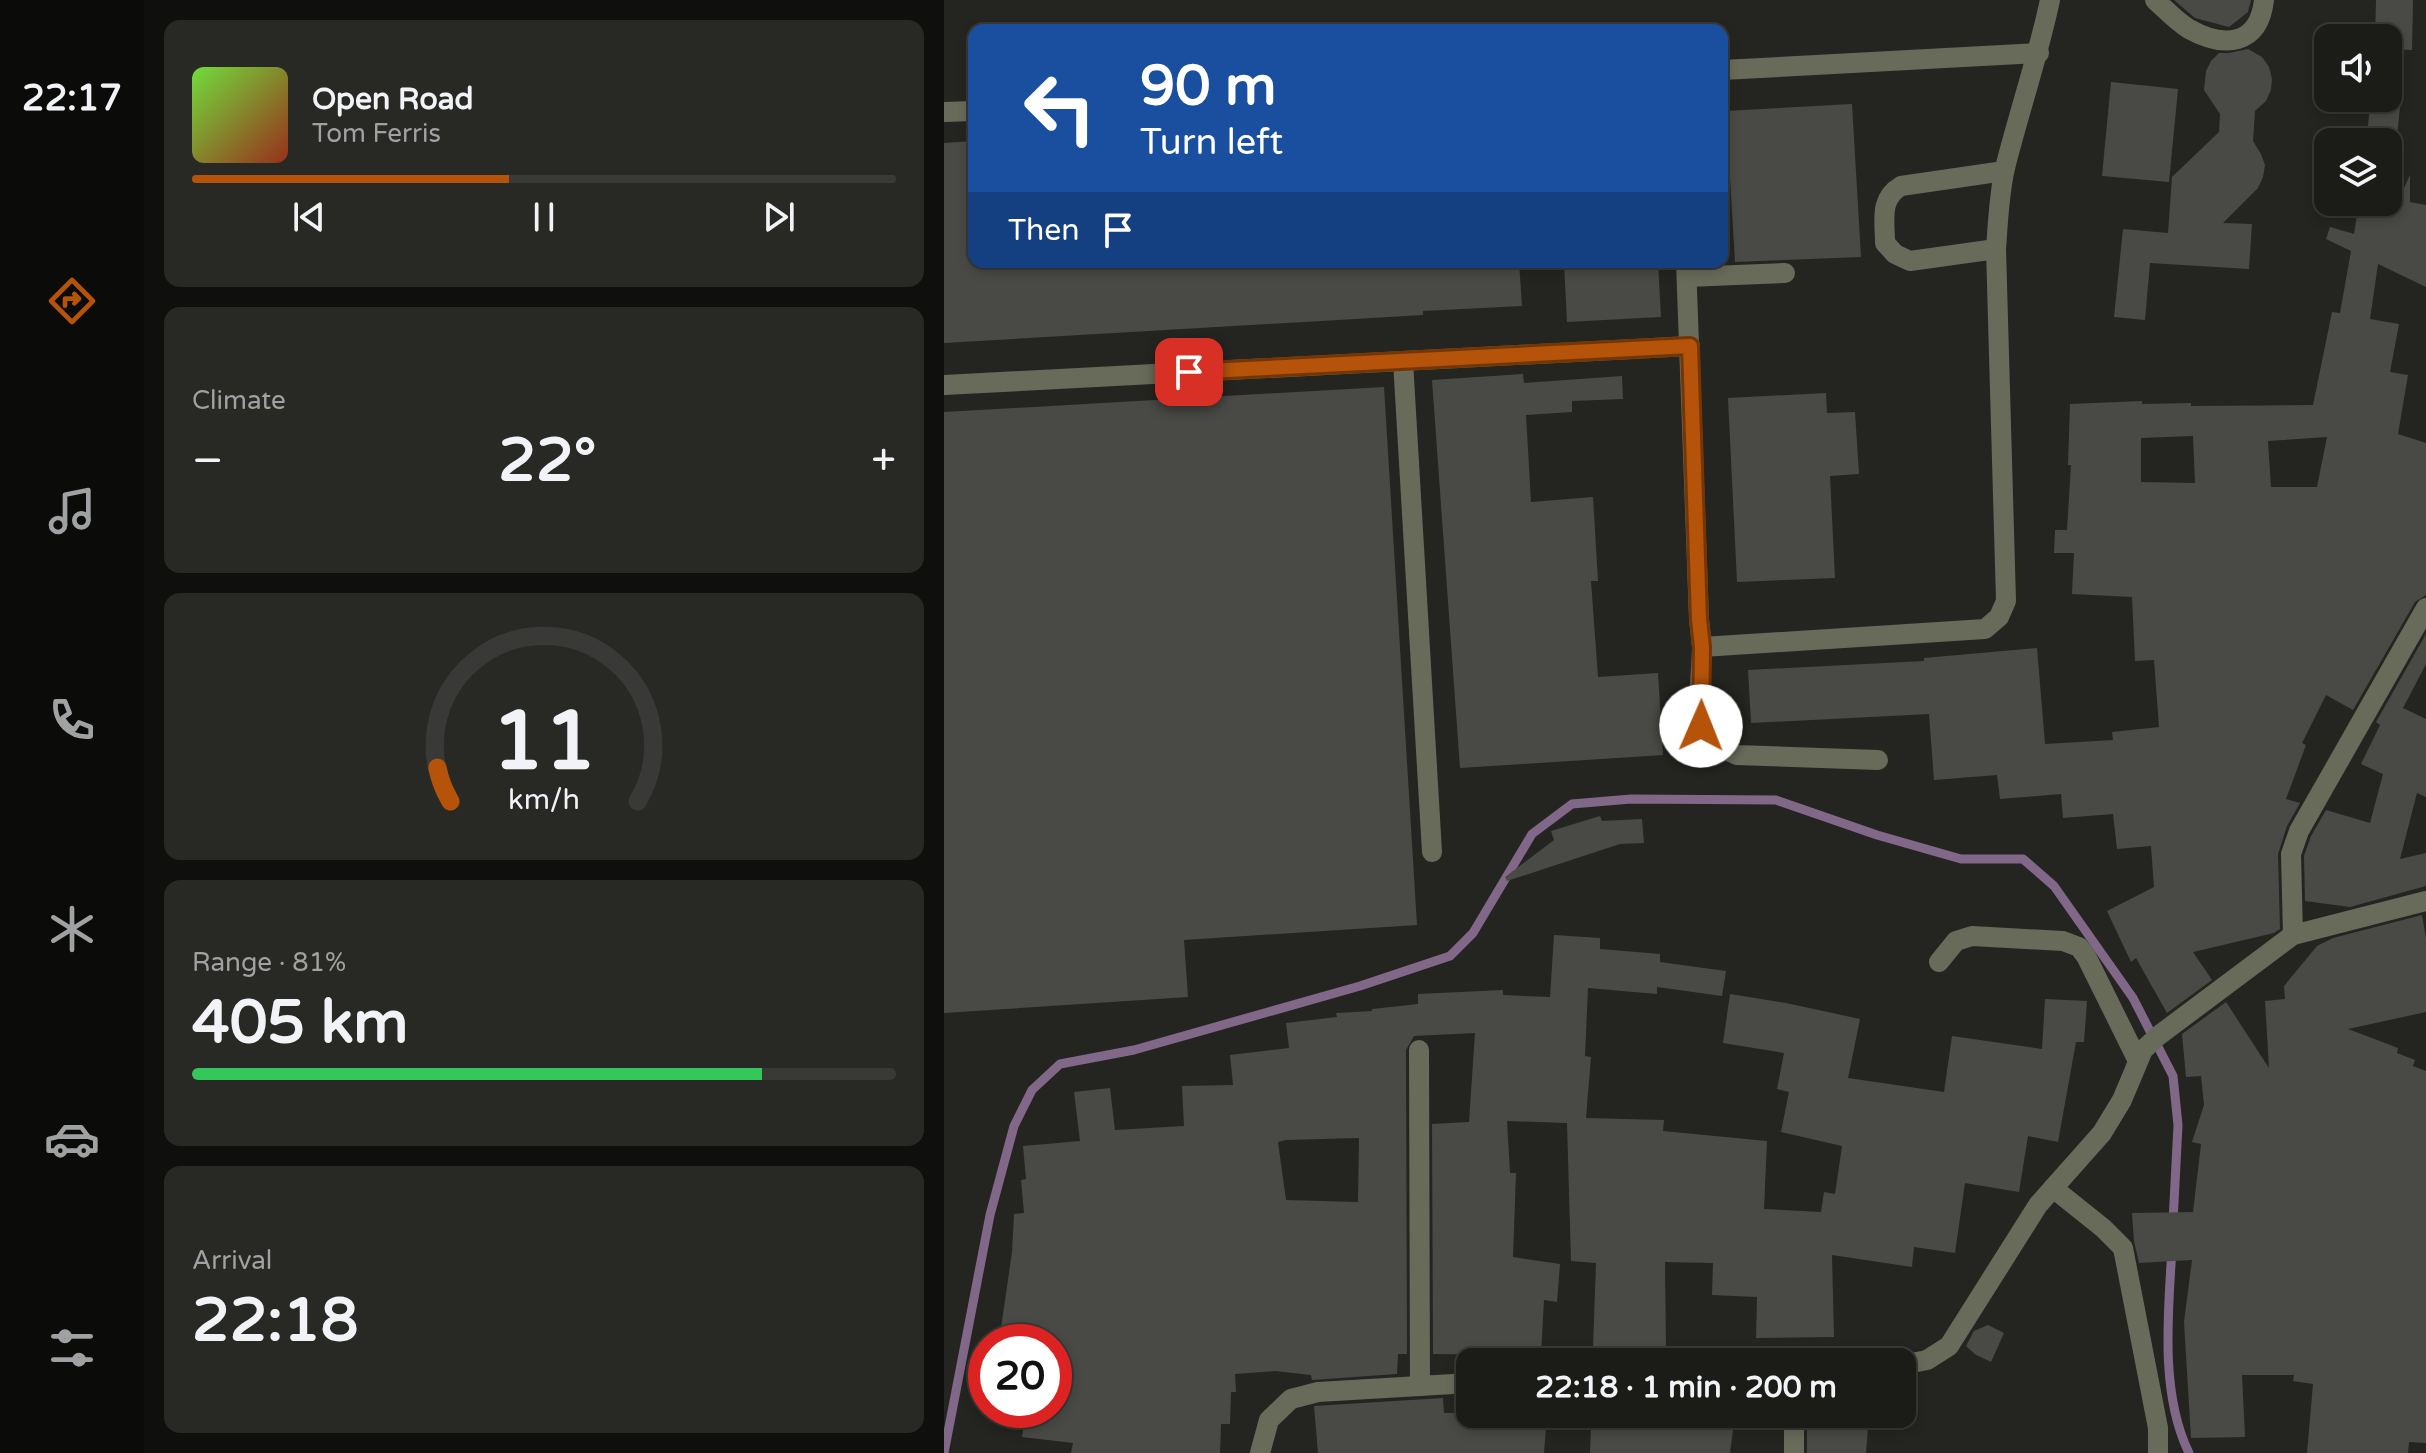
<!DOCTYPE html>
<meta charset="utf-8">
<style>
body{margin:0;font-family:"Varela Round",sans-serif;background:#282925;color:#f1f3f6;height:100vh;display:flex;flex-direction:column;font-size:30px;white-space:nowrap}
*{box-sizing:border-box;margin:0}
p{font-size:26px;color:#a0a1a2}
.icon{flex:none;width:44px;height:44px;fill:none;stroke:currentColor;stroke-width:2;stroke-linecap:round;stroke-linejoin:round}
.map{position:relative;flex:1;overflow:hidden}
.sheet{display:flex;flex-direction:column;gap:20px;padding:20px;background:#0f0f0d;width:800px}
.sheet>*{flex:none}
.top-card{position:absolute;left:24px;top:24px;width:760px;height:244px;border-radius:16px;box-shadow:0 4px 12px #0003,0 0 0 2px #393a37;background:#1a4fa0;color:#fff;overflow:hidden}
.controls{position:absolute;left:1370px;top:24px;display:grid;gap:16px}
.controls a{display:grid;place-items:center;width:88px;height:88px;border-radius:16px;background:#1b1c18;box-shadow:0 4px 12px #0003,0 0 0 2px #393a37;font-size:40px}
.speed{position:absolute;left:24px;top:1324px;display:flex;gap:16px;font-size:40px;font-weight:700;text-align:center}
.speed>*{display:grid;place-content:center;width:104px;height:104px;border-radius:50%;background:#1b1c18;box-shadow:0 4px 12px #0003,0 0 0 2px #393a37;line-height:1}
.speed .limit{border:12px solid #d22;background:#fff;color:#111}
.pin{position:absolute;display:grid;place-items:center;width:68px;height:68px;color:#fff;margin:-34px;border-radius:16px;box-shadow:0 4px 12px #0006}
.me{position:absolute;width:88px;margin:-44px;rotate:1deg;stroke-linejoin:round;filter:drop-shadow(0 0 6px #0008)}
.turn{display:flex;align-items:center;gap:28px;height:168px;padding:0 40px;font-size:36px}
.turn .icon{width:104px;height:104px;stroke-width:2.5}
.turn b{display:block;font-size:56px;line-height:68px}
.then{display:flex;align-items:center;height:76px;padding:0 40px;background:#0003;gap:16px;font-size:30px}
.big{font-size:60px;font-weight:700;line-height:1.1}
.sheet .tile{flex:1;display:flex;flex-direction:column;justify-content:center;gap:12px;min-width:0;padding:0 28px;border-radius:16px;background:#282925}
.sheet .dial{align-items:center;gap:0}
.dial svg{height:208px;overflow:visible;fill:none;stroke:#393a37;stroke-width:7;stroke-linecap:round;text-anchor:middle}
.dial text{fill:#f1f3f6;stroke:none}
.song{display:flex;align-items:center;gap:24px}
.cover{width:96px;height:96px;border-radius:12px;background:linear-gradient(135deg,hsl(100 70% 55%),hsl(10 70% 35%))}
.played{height:8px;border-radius:4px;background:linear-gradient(90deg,#b45309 45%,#393a37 45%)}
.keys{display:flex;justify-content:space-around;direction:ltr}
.heat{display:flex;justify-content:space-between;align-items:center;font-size:44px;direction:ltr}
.charge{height:12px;border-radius:6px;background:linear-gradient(90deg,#34c759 81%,#393a37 0)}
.trip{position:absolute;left:512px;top:1348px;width:460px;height:80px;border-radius:16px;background:#1b1c18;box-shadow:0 4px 12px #0003,0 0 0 2px #393a37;font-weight:700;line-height:80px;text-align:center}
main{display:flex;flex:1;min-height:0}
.dock{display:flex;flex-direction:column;width:144px;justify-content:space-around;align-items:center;background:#0b0b0a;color:#a0a1a2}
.dock .icon{width:56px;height:56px}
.dock .on{color:#b45309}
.dock b{font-size:36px;color:#f1f3f6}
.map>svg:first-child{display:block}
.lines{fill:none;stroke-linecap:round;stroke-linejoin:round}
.stream{stroke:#816888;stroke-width:9}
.building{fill:#494a45;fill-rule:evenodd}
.minor{stroke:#686b5a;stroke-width:20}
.route-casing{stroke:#753606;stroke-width:20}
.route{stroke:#b45309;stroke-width:14}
</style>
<main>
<nav class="dock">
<b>22:17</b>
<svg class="icon on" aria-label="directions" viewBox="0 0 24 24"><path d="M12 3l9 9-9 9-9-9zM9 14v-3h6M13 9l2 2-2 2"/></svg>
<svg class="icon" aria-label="music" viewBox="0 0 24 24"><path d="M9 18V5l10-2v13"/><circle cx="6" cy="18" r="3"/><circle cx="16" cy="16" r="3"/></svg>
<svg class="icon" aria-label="phone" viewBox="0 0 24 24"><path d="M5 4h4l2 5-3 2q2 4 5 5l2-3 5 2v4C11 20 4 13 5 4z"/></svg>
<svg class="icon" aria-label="climate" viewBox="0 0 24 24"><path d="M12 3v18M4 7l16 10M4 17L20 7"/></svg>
<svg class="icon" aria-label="car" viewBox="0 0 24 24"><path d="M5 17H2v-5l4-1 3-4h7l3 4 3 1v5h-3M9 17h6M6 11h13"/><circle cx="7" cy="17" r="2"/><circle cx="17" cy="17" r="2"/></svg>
<svg class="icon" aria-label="filters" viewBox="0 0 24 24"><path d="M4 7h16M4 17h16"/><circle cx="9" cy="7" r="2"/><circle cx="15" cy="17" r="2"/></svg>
</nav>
<section class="sheet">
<div class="tile">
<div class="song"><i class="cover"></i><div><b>Open Road</b><p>Tom Ferris</p></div></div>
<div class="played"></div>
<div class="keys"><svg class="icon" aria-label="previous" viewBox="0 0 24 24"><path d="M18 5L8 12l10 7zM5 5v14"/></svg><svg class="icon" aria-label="pause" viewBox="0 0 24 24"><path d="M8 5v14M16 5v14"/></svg><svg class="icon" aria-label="next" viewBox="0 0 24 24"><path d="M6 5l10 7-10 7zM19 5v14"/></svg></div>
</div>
<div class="tile"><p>Climate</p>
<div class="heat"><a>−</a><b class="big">22°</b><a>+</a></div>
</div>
<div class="tile dial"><svg viewBox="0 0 100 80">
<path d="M14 69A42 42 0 1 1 86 69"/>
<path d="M14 69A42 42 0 0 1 9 56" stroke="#b45309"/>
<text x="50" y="56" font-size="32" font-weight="700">11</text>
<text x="50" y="72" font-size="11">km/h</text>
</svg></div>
<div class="tile"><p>Range · 81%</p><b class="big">405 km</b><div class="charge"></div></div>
<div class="tile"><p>Arrival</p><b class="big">22:18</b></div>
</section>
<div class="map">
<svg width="1482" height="1453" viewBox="0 0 1482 1453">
<rect width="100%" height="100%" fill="#242520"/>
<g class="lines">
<g class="stream">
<path d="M1228,1249C1224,1313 1216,1394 1245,1453"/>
<polyline points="0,1453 46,1215 70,1126 88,1090 116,1064 190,1050 416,986 506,956 529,933 588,834 628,804 687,799 832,800 933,835 1017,859 1079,859 1110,886 1189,998 1229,1076 1234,1125 1229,1222"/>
</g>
</g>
<g class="building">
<polygon points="1230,0 1307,0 1304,12 1285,27 1251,18"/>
<polygon points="1432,0 1469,0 1468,50 1444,49 1444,38 1431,38"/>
<polygon points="1304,49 1318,57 1325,67 1328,79 1327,90 1322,101 1311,111 1309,141 1317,154 1321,165 1319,177 1314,188 1279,223 1308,224 1305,269 1206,263 1201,320 1170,317 1179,229 1224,233 1228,177 1275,132 1276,114 1260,90 1262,71 1267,61 1275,53 1285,53"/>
<polygon points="1167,82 1234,89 1225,182 1158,176"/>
<polygon points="1427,98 1457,98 1453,136 1423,134"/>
<polygon points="908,104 917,257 791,262 782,111"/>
<polygon points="30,141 30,262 575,262 578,306 479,311 479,315 0,343 0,143"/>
<path d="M1466,175V202L1482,205V287L1434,264L1426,319L1455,324L1446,372L1464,375L1454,434L1482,443V595L1471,602L1409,710L1382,695L1358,743L1362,745L1342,799L1356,803L1343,826L1334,854L1336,929L1330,933L1249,952L1268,980L1223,1013L1192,958L1187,962L1163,911L1210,887L1207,846L1173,849L1169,814L1119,818L1117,794L1056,799L1053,775L990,780L985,714L807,723L804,670L980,661V658L1093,648L1101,744L1169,740L1168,732L1215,727L1210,660L1191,661L1188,597L1128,594L1130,553H1110L1111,530H1123L1127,465H1124L1126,404L1198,401V404L1247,403V406L1369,405L1388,312L1396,313L1407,251L1382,239L1386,227L1410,234L1415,202H1447L1446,218ZM1249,436L1251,483L1197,482V438ZM1383,437L1373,487H1327L1324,441Z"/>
<polygon points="620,262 714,262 717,317 623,322"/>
<polygon points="579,374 580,383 678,376 679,399 628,401 628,412 582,415 587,502 649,497 654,581 647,581 654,677 714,673 719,755 516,768 488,380"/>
<polygon points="440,387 473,925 240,940 244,997 0,1013 0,412"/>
<polygon points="882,393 883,413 911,412 915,474 886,476 891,578 793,582 784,398"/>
<polygon points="1482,634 1482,664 1459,708 1482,719 1482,797 1473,793 1456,859 1482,853 1482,886 1406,907 1361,901 1360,856 1367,836 1382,810 1426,823 1439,774 1417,764 1436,725 1432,722"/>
<polygon points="656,816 658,821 698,819 700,843 676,844 563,881 561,877 610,840 607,831"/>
<polygon points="1478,915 1482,938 1482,1012 1404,1029 1454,1048 1453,1053 1471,1060 1469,1066 1482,1071 1482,1443 1465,1442 1464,1453 1363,1453 1369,1384 1349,1381 1350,1375 1298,1375 1301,1437 1247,1438 1240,1322 1248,1260 1195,1263 1190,1241 1188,1213 1249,1212 1257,1144 1248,1142 1260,1105 1257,1076 1242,1077 1238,1034 1282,1002 1325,1068 1321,1001 1341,999 1340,986 1373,946 1389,938"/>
<path d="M610,935L656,938V949L716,954V962L782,971L778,996L713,987V994L644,988L641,1056L647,1057L642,1118L720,1120L719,1131L823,1141L820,1209L877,1212L880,1192L891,1194L898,1146L837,1132L845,1092L833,1089L840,1053L779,1043L786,994L842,1003L916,1019L904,1078L1000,1092L1008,1036L1098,1049L1101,999L1143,1001L1140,1042H1132L1114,1142L1084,1136L1075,1192L1021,1183L1011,1253L970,1247L968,1267L888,1255L890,1337L812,1338L813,1297L768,1295L769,1263L721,1262L722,1348H649L652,1263L627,1261L623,1123L563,1121L566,1173H572L569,1257L616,1264L613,1302L600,1300L597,1355L489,1354L488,1124L525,1122L531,1033L470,1036L462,1050L463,1354H454L453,1374L368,1380L367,1375L331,1371L291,1374L292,1392H287L286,1424H277L276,1453H127L129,1443L78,1437L82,1410H110V1342H55L68,1252L70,1214L80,1213L77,1180L82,1179L79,1146L136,1141L130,1092L166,1088L171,1130L240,1126L238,1086L289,1085L286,1055L345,1048L342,1023L393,1017L392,1013L428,1011V1009L474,1004V994L559,990V995L606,997ZM415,1138L414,1202L342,1200L334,1142L342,1140Z"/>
<polygon points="1044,1325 1060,1333 1047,1362 1032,1355 1022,1346 1030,1331"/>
<polygon points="499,1398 500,1413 603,1414 600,1453 374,1453 370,1406"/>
<polygon points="690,1414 713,1414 712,1426 766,1429 767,1414 791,1414 786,1453 646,1453 647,1426 689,1427"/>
<polygon points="863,1414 925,1414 922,1453 863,1453"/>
</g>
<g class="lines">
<g class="minor">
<path d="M1211,0C1221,9 1233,22 1245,29C1281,49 1315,45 1320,0"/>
<polyline points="778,70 1095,53"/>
<polyline points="0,112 30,111"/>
<path d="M1052,249L966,261L951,254L941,243C941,220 935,199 957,186L1060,171"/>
<path d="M742,262L755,619L758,647L1041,629L1055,617L1062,601L1052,249C1054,222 1055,194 1061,168C1075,112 1094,57 1106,0"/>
<polyline points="743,277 841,273"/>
<polyline points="459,361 488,852"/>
<polyline points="0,385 746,346"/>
<path d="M758,647C758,667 751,719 761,734C769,745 781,750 793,755L934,760"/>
<polyline points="1349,935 1347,854 1355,831 1482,608"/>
<polyline points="995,962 1012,941 1028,936 1119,941 1135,947 1142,956 1194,1061"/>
<polyline points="475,1050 476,1386"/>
<polyline points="1109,1188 1159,1228 1179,1248 1214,1428 1214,1453"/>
<polyline points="958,1365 983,1360 1005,1346 1094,1205 1158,1133 1178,1100 1199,1050 1214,1036 1349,935 1482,901"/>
<polyline points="316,1453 325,1420 347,1399 374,1392 526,1383"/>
<polyline points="850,1453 850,1414"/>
</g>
</g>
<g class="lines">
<g class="route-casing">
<polyline id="route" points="245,372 746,346 755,619 758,647 757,726"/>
</g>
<use href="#route" class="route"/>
</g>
</svg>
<div class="controls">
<a><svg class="icon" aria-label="sound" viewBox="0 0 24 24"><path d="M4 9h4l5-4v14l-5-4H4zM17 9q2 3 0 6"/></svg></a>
<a><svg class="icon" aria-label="layers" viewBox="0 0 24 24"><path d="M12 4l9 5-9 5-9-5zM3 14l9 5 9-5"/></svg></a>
</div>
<div class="speed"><div class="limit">20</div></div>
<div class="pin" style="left:245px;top:372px;background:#d93025"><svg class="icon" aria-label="arrive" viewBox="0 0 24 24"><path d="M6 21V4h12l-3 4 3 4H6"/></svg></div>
<svg class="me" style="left:757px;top:726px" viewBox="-20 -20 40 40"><circle r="19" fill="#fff"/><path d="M0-13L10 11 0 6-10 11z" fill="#b45309"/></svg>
<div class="trip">22:18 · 1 min · 200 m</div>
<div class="top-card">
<div class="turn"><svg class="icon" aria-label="left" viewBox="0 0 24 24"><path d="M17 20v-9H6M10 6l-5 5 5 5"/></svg><div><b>90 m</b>Turn left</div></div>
<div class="then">Then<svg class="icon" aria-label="arrive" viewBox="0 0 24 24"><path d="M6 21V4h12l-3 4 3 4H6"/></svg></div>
</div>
</div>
</main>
